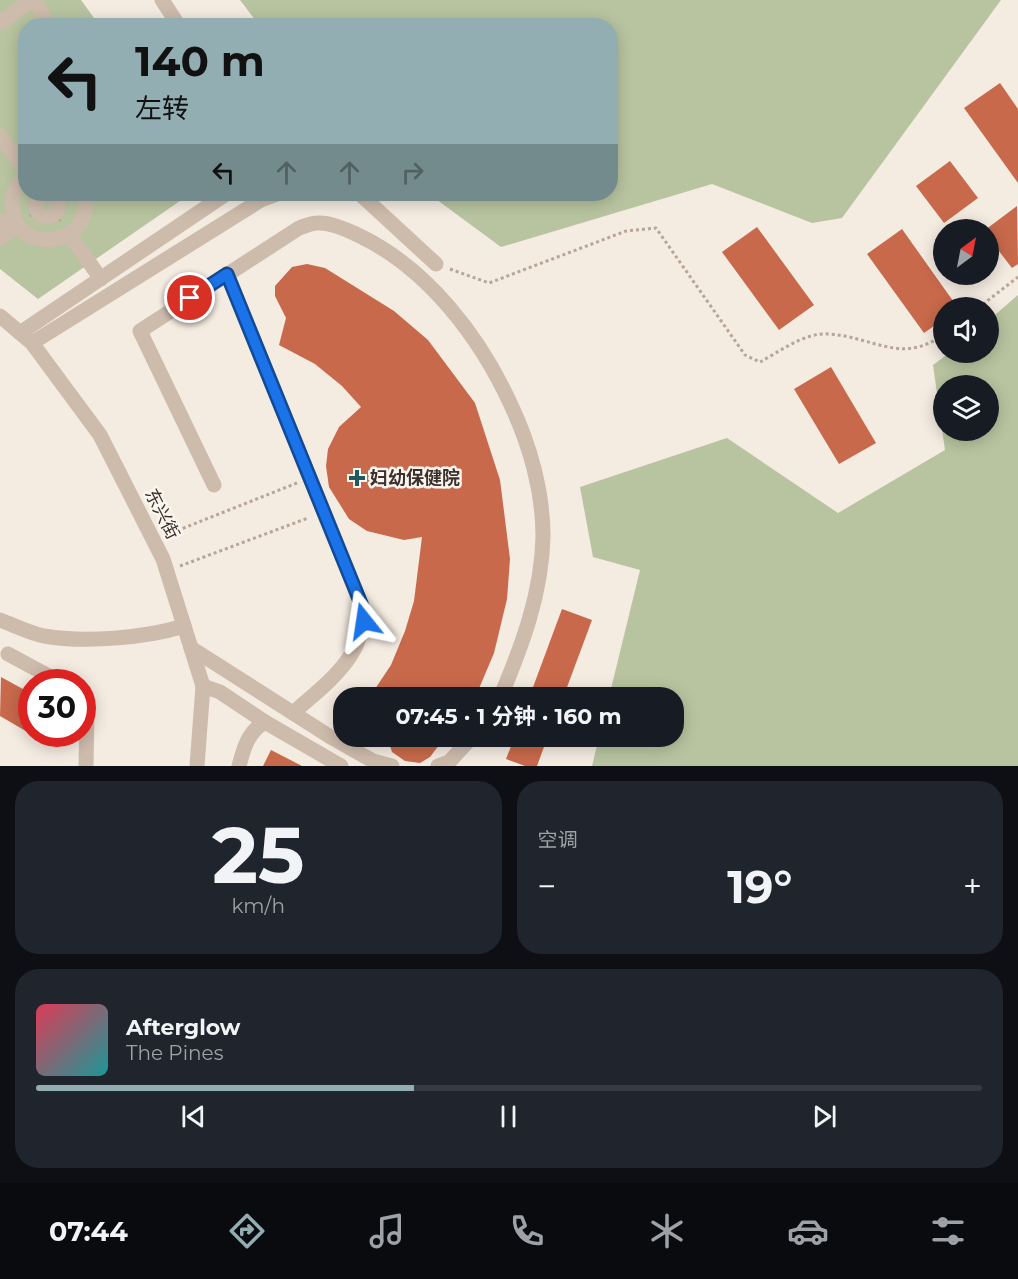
<!DOCTYPE html>
<html lang="zh">
<meta charset="utf-8">
<style>
body{margin:0;font-family:Montserrat,"Noto Sans SC",sans-serif;background:#20242c;color:#f1f3f6;height:100vh;display:flex;flex-direction:column;font-size:22px;white-space:nowrap}
*{box-sizing:border-box;margin:0}
p{font-size:20px;color:#9ea1a6}
.icon{flex:none;width:33px;height:33px;fill:none;stroke:currentColor;stroke-width:2;stroke-linecap:round;stroke-linejoin:round}
.map{position:relative;height:766px;overflow:hidden}
.drawer{display:flex;flex-direction:column;gap:15px;padding:15px;background:#0d0f14;flex:1}
.drawer>*{flex:none}
.guide{position:absolute;left:18px;top:18px;width:600px;height:183px;border-radius:24px;box-shadow:0 3px 15px #0003;background:#92aeb2;color:#111;overflow:hidden}
.needle{width:39px;rotate:32deg}
.controls{position:absolute;left:933px;top:219px;display:grid;gap:12px}
.controls a{display:grid;place-items:center;width:66px;height:66px;border-radius:50%;background:#171b24;box-shadow:0 3px 15px #0003;font-size:30px}
.speed{position:absolute;left:18px;top:669px;display:flex;gap:12px;font-size:30px;font-weight:700;text-align:center}
.speed>*{display:grid;place-content:center;width:78px;height:78px;border-radius:50%;background:#171b24;box-shadow:0 3px 15px #0003;line-height:1}
.speed .limit{border:9px solid #d22;background:#fff;color:#111}
.pin{position:absolute;display:grid;place-items:center;width:51px;height:51px;color:#fff;margin:-26px;border:3px solid #fff;border-radius:50%;box-shadow:0 2px 6px #0007}
.me{position:absolute;width:66px;margin:-33px;rotate:345deg;stroke-linejoin:round;filter:drop-shadow(0 0 4px #0008)}
.turn{display:flex;align-items:center;gap:21px;height:126px;padding:0 18px;font-size:27px}
.turn .icon{width:78px;height:78px;stroke-width:2.5}
.turn b{display:block;font-size:42px;line-height:51px}
.lanes{display:flex;align-items:center;height:57px;padding:0 18px;background:#0003;justify-content:center;gap:30px;direction:ltr}
.lanes .off{opacity:.35}
.big{font-size:45px;font-weight:700;line-height:1.1}
.drawer .card{flex:1;display:flex;flex-direction:column;justify-content:center;gap:9px;min-width:0;padding:0 21px;border-radius:24px;background:#20242c}
.drawer .dial{align-items:center;gap:0}
.dial b{font-size:78px;line-height:1}
.song{display:flex;align-items:center;gap:18px}
.cover{width:72px;height:72px;border-radius:9px;background:linear-gradient(135deg,hsl(350 70% 55%),hsl(180 70% 35%))}
.played{height:6px;border-radius:3px;background:linear-gradient(90deg,#92aeb2 40%,#363941 40%)}
.keys{display:flex;justify-content:space-around;direction:ltr}
.heat{display:flex;justify-content:space-between;align-items:center;font-size:33px;direction:ltr}
.drawer .tiles{flex:1;display:grid;gap:15px;grid-template-columns:1fr 1fr}
.card:last-child{grid-column:span 2}
.trip{position:absolute;left:333px;top:687px;width:351px;height:60px;border-radius:24px;background:#171b24;box-shadow:0 3px 15px #0003;font-weight:700;line-height:60px;text-align:center}
.tabs{display:flex;height:96px;justify-content:space-around;align-items:center;background:#090b0e;color:#9ea1a6}
.tabs .icon{width:42px;height:42px}
.tabs .on{color:#92aeb2}
.tabs b{font-size:27px;color:#f1f3f6}
.map>svg:first-child{display:block}
.green{fill:#b8c4a0;fill-rule:evenodd}
.building{fill:#c8694b}
.lines{fill:none;stroke-linecap:round;stroke-linejoin:round}
.path{stroke:#b9a596;stroke-width:3;stroke-dasharray:3 3;stroke-linecap:butt}
.minor{stroke:#cdbbac;stroke-width:15}
.route-casing{stroke:#114b97;stroke-width:15}
.route{stroke:#1a73e8;stroke-width:10}
.poi-dot{fill:#1f5a5e;stroke:#fbf5ee;stroke-width:2}
.labels{text-anchor:middle;dominant-baseline:central;stroke-width:5;stroke-linejoin:round;paint-order:stroke}
.poi-label{font-size:18px;font-weight:bold;fill:#3b302b;stroke:#fbf5ee;text-anchor:start}
.street-label{font-size:18px;fill:#3b302b;stroke:#fbf5ee}
</style>
<div class="map">
<svg width="1018" height="766" viewBox="0 0 1018 766">
<rect width="100%" height="100%" fill="#f4ebe1"/>
<g class="green">
<polygon points="0,0 81,0 99,25 26,26 26,194 190,194 38,299 0,269"/>
<polygon points="240,0 1001,0 842,218 812,223 712,184 501,247 429,194 610,194 610,26 259,25"/>
<path d="M1018,295V766H592L599,737L674,736V698L609,697L640,570L593,557L580,487L727,438L838,513L945,450L933,365L949,353L988,352L989,320ZM944,386H988V430H944Z"/>
</g>
<g class="building">
<polygon points="1000,83 1018,109 1018,183 964,108"/>
<polygon points="950,161 978,198 944,223 916,186"/>
<polygon points="1017,206 1018,264 1012,268 988,237 988,230 985,230"/>
<polygon points="757,227 814,305 779,330 722,252"/>
<polygon points="902,229 958,308 944,308 944,319 924,333 867,254"/>
<polygon points="307,264 325,268 394,311 428,340 475,403 500,480 510,559 507,599 494,653 475,698 373,698 371,695 391,665 405,631 414,601 422,537 404,540 367,531 349,519 329,487 326,466 328,449 339,427 361,407 342,386 315,364 279,345 286,318 275,296 275,286 292,267"/>
<polygon points="831,367 876,443 839,464 794,389"/>
<polygon points="562,609 592,620 563,698 529,698"/>
<polygon points="1,677 32,694 32,734 54,734 48,744 0,716"/>
<polygon points="387,736 446,736 430,757 420,763 405,761 392,752"/>
<polygon points="515,736 548,736 537,766 525,766 506,759"/>
<polygon points="271,750 302,766 263,766"/>
</g>
<g class="lines">
<g class="path">
<polyline points="41,194 42,196"/>
<polyline points="56,199 63,194"/>
<polyline points="55,214 61,222"/>
<polyline points="30,216 37,210"/>
<path d="M450,269L489,283L626,231L656,228L745,355L760,362C779,352 805,332 828,334C872,336 902,366 944,334"/>
<polyline points="978,308 1018,277"/>
<polyline points="166,535 297,483"/>
<polyline points="180,566 308,518"/>
</g>
<g class="minor">
<polyline points="35,0 48,26"/>
<polyline points="162,0 179,26"/>
<polyline points="0,23 31,0"/>
<polyline points="0,136 26,172"/>
<path d="M26,176C17,184 12,193 12,205C14,259 98,246 83,194"/>
<polyline points="360,194 436,264"/>
<circle cx="47" cy="206" r="11"/>
<polyline points="0,221 18,225"/>
<polyline points="69,234 101,279"/>
<polyline points="0,238 18,225"/>
<path d="M227,274L362,606C369,655 325,684 293,713"/>
<polyline points="0,316 32,343 100,435 163,559 203,686 197,766"/>
<polyline points="20,333 226,194"/>
<polyline points="32,343 261,200 277,194"/>
<path d="M214,485L140,331L299,228C305,226 311,223 317,223C330,222 348,230 360,236C428,269 480,337 511,405C530,445 543,492 543,536C542,593 522,646 500,698"/>
<path d="M0,620C14,625 29,633 44,636C85,643 145,638 184,626"/>
<polyline points="191,648 329,736 373,761 392,766"/>
<polyline points="8,654 60,682"/>
<polyline points="203,686 220,692 265,722 341,766"/>
<polyline points="82,695 87,709 86,766"/>
<path d="M239,766C244,747 248,732 265,722"/>
<polyline points="438,766 449,762 473,736"/>
</g>
</g>
<g class="lines">
<g class="route-casing">
<polyline id="route" points="190,298 227,274 362,606 364,621"/>
</g>
<use href="#route" class="route"/>
</g>
<path class="poi-dot" d="M354 469h6v6h6v6h-6v6h-6v-6h-6v-6h6z"/>
<g class="labels">
<g class="poi-label">
<text x="370" y="478">妇幼保健院</text>
</g>
<g class="street-label">
<text transform="translate(162 514) rotate(63)">东兴街</text>
</g>
</g>
</svg>
<div class="controls">
<a><svg class="needle" viewBox="-14 -14 28 28"><path d="M0-13l5 13h-10z" fill="#e53935"/><path d="M0 13l5-13h-10z" fill="#9ea1a6"/></svg></a>
<a><svg class="icon" aria-label="sound" viewBox="0 0 24 24"><path d="M4 9h4l5-4v14l-5-4H4zM17 9q2 3 0 6"/></svg></a>
<a><svg class="icon" aria-label="layers" viewBox="0 0 24 24"><path d="M12 4l9 5-9 5-9-5zM3 14l9 5 9-5"/></svg></a>
</div>
<div class="speed"><div class="limit">30</div></div>
<div class="pin" style="left:190px;top:298px;background:#d93025"><svg class="icon" aria-label="arrive" viewBox="0 0 24 24"><path d="M6 21V4h12l-3 4 3 4H6"/></svg></div>
<svg class="me" style="left:364px;top:621px" viewBox="-20 -20 40 40"><path d="M0-17L14 15 0 8-14 15z" fill="#1a73e8" stroke="#fff" stroke-width="4"/></svg>
<div class="trip">07:45 · 1 分钟 · 160 m</div>
<div class="guide">
<div class="turn"><svg class="icon" aria-label="left" viewBox="0 0 24 24"><path d="M17 20v-9H6M10 6l-5 5 5 5"/></svg><div><b>140 m</b>左转</div></div>
<div class="lanes"><svg class="icon" aria-label="left" viewBox="0 0 24 24"><path d="M17 20v-9H6M10 6l-5 5 5 5"/></svg><svg class="icon off" aria-label="ahead" viewBox="0 0 24 24"><path d="M12 20V5M6 11l6-6 6 6"/></svg><svg class="icon off" aria-label="ahead" viewBox="0 0 24 24"><path d="M12 20V5M6 11l6-6 6 6"/></svg><svg class="icon off" aria-label="right" viewBox="0 0 24 24"><path d="M7 20v-9h11M14 6l5 5-5 5"/></svg></div>
</div>
</div>
<section class="drawer">
<div class="tiles">
<div class="card dial"><b>25</b><p>km/h</p></div>
<div class="card"><p>空调</p>
<div class="heat"><a>−</a><b class="big">19°</b><a>+</a></div>
</div>
<div class="card">
<div class="song"><i class="cover"></i><div><b>Afterglow</b><p>The Pines</p></div></div>
<div class="played"></div>
<div class="keys"><svg class="icon" aria-label="previous" viewBox="0 0 24 24"><path d="M18 5L8 12l10 7zM5 5v14"/></svg><svg class="icon" aria-label="pause" viewBox="0 0 24 24"><path d="M8 5v14M16 5v14"/></svg><svg class="icon" aria-label="next" viewBox="0 0 24 24"><path d="M6 5l10 7-10 7zM19 5v14"/></svg></div>
</div>
</div>
</section>
<nav class="tabs">
<b>07:44</b>
<svg class="icon on" aria-label="directions" viewBox="0 0 24 24"><path d="M12 3l9 9-9 9-9-9zM9 14v-3h6M13 9l2 2-2 2"/></svg>
<svg class="icon" aria-label="music" viewBox="0 0 24 24"><path d="M9 18V5l10-2v13"/><circle cx="6" cy="18" r="3"/><circle cx="16" cy="16" r="3"/></svg>
<svg class="icon" aria-label="phone" viewBox="0 0 24 24"><path d="M5 4h4l2 5-3 2q2 4 5 5l2-3 5 2v4C11 20 4 13 5 4z"/></svg>
<svg class="icon" aria-label="climate" viewBox="0 0 24 24"><path d="M12 3v18M4 7l16 10M4 17L20 7"/></svg>
<svg class="icon" aria-label="car" viewBox="0 0 24 24"><path d="M5 17H2v-5l4-1 3-4h7l3 4 3 1v5h-3M9 17h6M6 11h13"/><circle cx="7" cy="17" r="2"/><circle cx="17" cy="17" r="2"/></svg>
<svg class="icon" aria-label="filters" viewBox="0 0 24 24"><path d="M4 7h16M4 17h16"/><circle cx="9" cy="7" r="2"/><circle cx="15" cy="17" r="2"/></svg>
</nav>
